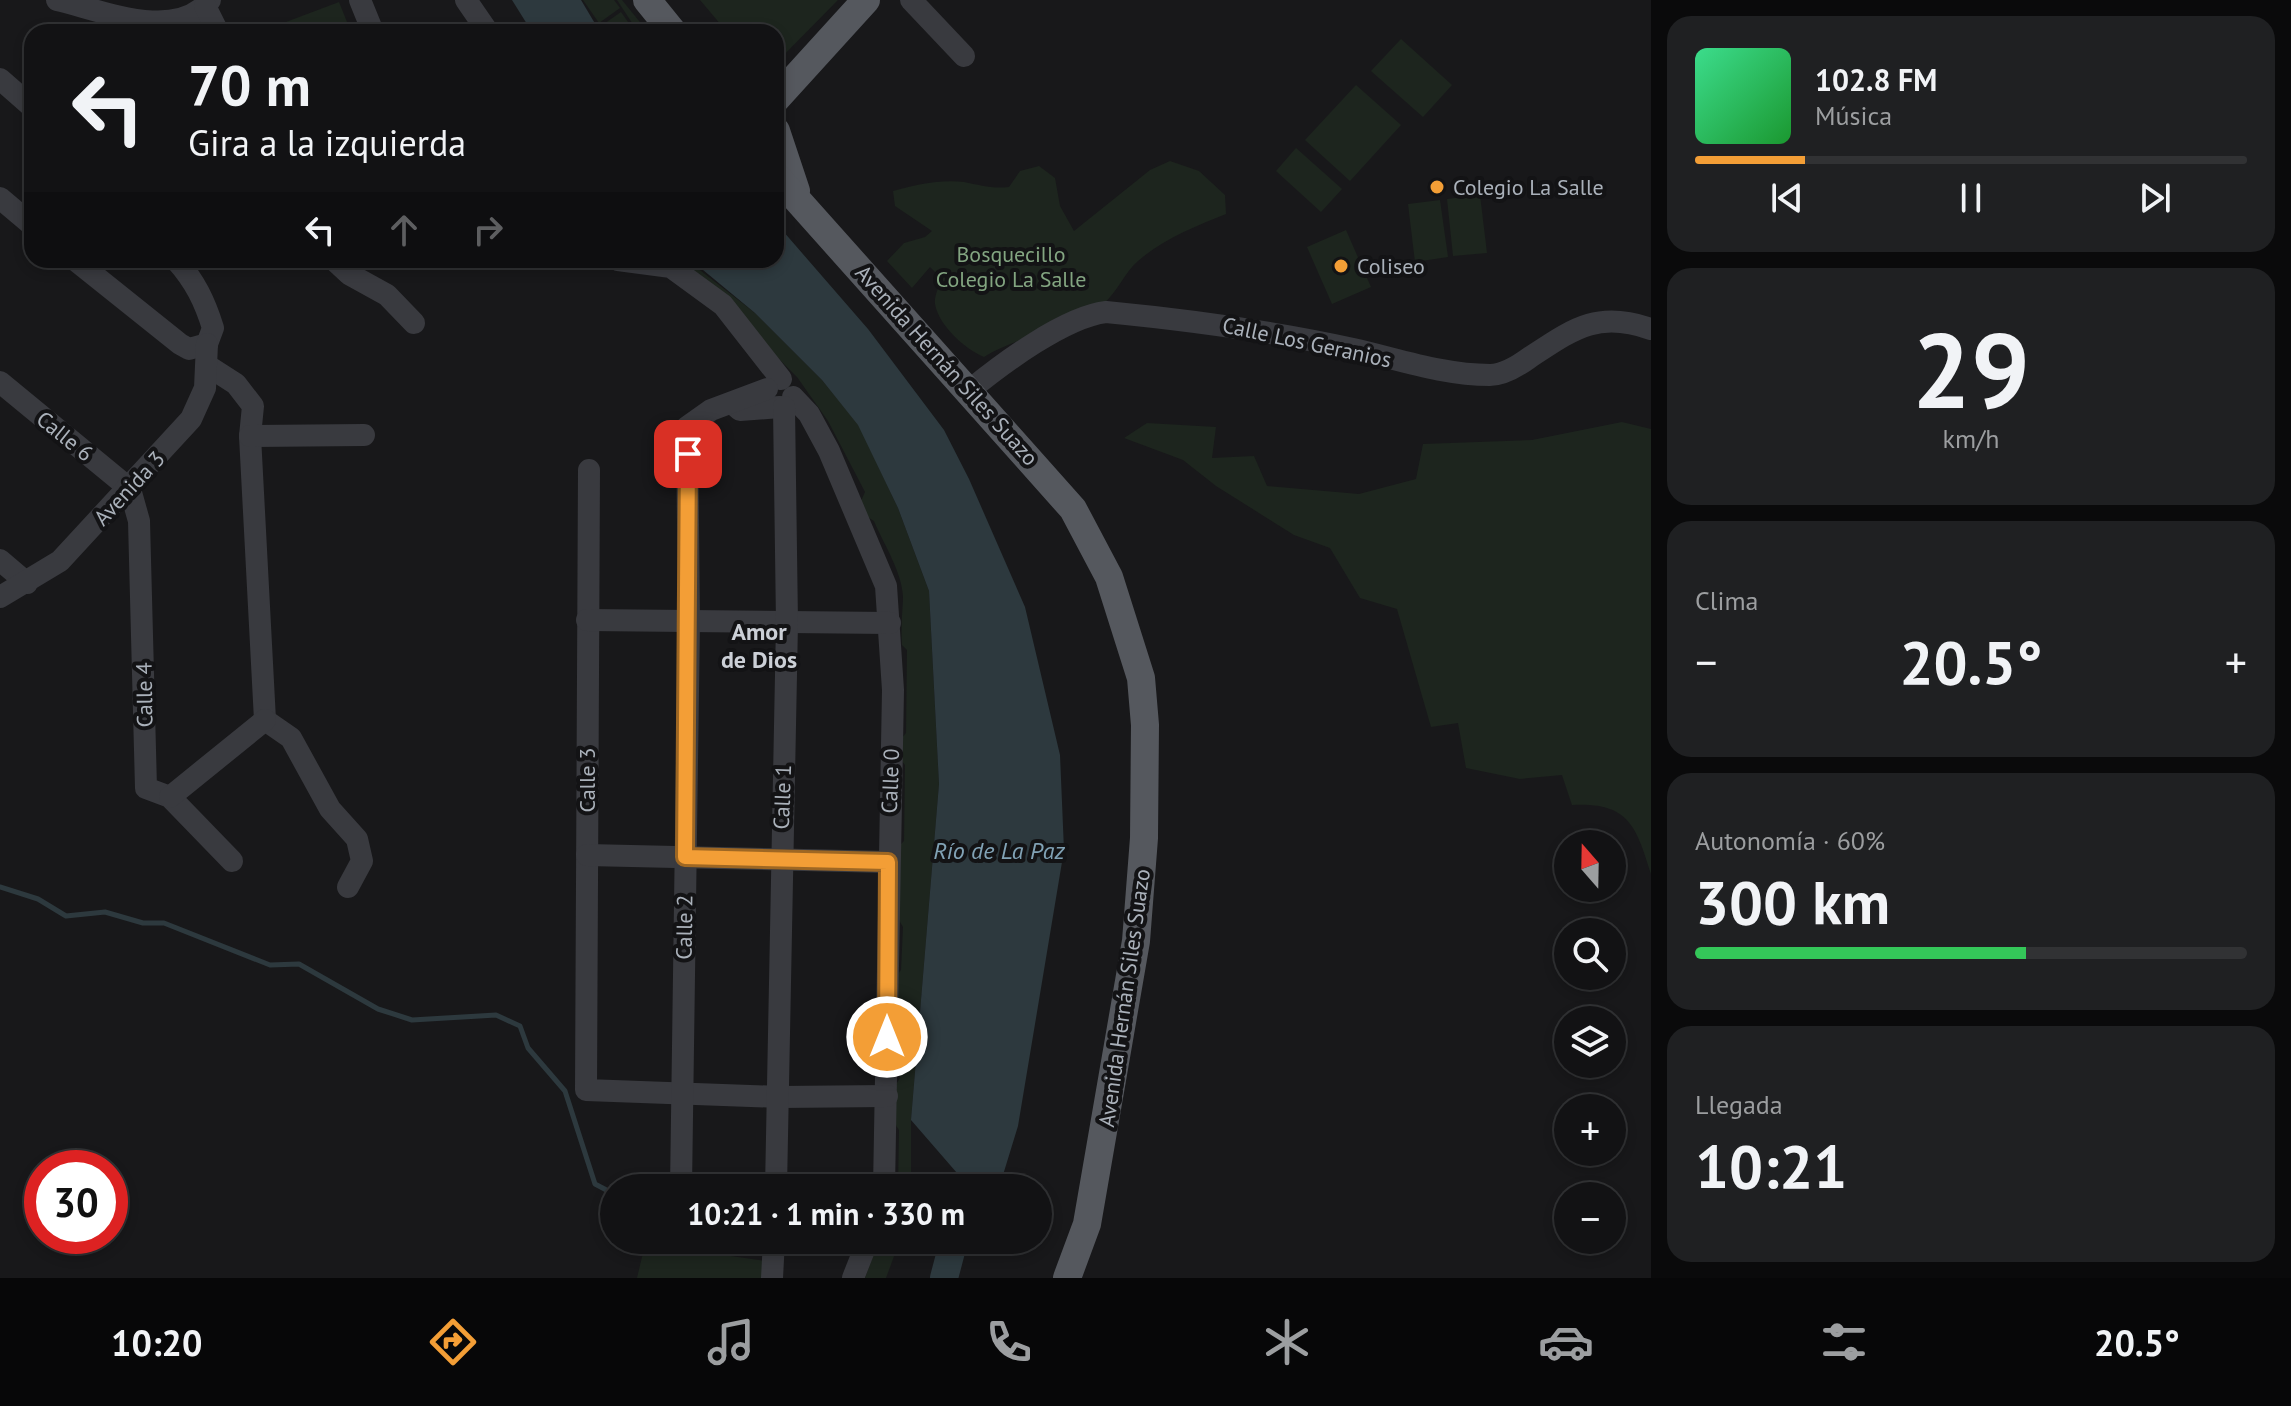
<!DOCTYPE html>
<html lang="es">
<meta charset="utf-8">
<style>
body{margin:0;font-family:"PT Sans",sans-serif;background:#1f2022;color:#f1f3f6;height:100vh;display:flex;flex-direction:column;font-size:30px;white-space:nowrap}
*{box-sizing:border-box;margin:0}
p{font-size:26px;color:#9c9ea0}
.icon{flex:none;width:44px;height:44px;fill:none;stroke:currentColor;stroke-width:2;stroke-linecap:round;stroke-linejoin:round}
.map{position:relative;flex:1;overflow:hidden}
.details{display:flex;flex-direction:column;gap:16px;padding:16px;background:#0a0a0b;width:640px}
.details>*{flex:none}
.banner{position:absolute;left:24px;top:24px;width:760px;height:244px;border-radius:24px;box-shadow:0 4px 12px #0003,0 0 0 2px #313234;background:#121214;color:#f1f3f6;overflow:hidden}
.needle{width:52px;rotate:340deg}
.buttons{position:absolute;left:1554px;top:830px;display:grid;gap:16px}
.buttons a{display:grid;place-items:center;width:72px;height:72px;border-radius:50%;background:#121214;box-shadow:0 4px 12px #0003,0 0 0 2px #313234;font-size:40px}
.speed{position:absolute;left:24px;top:1150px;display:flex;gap:16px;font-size:40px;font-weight:700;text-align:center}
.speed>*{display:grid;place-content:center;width:104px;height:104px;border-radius:50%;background:#121214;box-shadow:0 4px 12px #0003,0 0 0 2px #313234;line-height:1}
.speed .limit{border:12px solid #d22;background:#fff;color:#111}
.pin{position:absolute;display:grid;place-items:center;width:68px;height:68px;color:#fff;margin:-34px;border-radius:16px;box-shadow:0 4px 12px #0006}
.me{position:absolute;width:88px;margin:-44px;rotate:0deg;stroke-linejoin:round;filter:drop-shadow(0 0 6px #0008)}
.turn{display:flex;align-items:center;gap:28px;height:168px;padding:0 32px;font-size:36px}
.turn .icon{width:104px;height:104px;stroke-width:2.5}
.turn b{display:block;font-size:56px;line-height:68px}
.lanes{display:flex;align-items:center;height:76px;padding:0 32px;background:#0003;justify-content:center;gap:40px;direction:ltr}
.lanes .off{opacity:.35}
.big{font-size:60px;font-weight:600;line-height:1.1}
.details .widget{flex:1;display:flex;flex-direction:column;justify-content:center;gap:12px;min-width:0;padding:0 28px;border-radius:24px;background:#1f2022}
.details .dial{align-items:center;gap:0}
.dial b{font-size:104px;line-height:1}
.song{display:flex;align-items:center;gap:24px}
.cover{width:96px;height:96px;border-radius:12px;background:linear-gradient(135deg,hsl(150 70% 55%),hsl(130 70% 35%))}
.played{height:8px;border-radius:4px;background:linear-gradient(90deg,#f39e36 20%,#313234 20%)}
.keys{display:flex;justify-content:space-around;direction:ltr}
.heat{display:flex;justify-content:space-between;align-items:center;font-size:44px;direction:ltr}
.charge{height:12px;border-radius:6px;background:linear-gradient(90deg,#34c759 60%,#313234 0)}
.trip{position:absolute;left:600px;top:1174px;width:452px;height:80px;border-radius:40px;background:#121214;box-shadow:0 4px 12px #0003,0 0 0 2px #313234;font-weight:600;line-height:80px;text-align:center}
.dock{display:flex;height:128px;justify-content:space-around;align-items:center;background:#070708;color:#9c9ea0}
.dock .icon{width:56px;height:56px}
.dock .current{color:#f39e36}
.dock b{font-size:36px;color:#f1f3f6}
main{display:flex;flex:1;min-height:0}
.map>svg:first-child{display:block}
.green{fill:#1d251e}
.water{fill:#2d393e}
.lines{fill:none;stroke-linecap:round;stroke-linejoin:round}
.stream{stroke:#2d393e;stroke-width:5}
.river{stroke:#2d393e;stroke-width:28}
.minor{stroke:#393a3f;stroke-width:22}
.major{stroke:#55585e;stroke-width:28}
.route-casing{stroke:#9e6723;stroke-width:20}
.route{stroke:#f39e36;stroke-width:14}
.poi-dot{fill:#f39e36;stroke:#131315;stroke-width:3}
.labels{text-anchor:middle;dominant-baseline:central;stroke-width:8;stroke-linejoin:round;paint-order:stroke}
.poi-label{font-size:22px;fill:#aab1ba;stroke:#131315;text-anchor:start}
.park-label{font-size:22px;fill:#83a581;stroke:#131315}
.street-label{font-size:22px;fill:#aab1ba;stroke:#131315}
.neighbourhood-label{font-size:24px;font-weight:bold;fill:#cbcfd6;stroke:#131315}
.water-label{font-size:24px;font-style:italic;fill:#81a2b5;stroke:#131315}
</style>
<main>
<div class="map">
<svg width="1651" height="1278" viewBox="0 0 1651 1278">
<rect width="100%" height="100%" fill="#18181a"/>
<g class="green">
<polygon points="583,0 614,0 620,8 599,23"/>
<polygon points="617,0 622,0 648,32 638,32"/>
<polygon points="700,0 838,0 776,63 776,32 727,32"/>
<polygon points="339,2 351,32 281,32 278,25"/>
<polygon points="621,12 635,32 605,32 601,26"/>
<polygon points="1401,39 1452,85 1423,117 1371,71"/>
<polygon points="1356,85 1401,125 1350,181 1305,140"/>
<polygon points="1296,148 1342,189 1321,212 1276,171"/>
<path d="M1170,161L1199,171L1225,195L1226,214C1196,226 1163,239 1138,261C1124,273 1117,293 1103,304C1068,330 1020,335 984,357C965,349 939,326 935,304C934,296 939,286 942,279L930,267L912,288L887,261L904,243L925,237L932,231L895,206L893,191C914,185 941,179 964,182C980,185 992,189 1009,187L1020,171L1039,166L1055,178L1060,206L1074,231L1150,170Z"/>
<polygon points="1480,195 1487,253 1453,256 1447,199"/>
<polygon points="1440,200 1448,257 1415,262 1408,204"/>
<polygon points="1346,230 1371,287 1332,304 1307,247"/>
<path d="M687,260L755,313L822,380L859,425L898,508L929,591L939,784L911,1120V1188H898L899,1130L893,1121V1089L900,1078L899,999L894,995V978L901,970L903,927L892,908L897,848L904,841L905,765L898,756L899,741L906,733L907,650L902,645C901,629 902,615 903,600C904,575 883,543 874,521L866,516L861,501L865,492L828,421L797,377L685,265Z"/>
<path d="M1622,422L1651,429V874C1636,826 1629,802 1572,805L1562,775L1520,779L1466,768L1458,723L1431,727L1397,609L1360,598L1330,548L1294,535L1216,486L1183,460L1124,438L1147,423L1216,427L1212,458L1254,456L1267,486L1359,494L1416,479L1423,444L1532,440Z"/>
<polygon points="646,1240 710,1240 710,1253 766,1261 765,1278 637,1278"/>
<polygon points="879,1240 900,1240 886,1278 865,1278"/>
</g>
<g class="water">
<polygon points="512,0 581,0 600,32 532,32"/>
<polygon points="776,223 868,329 944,430 969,479 1025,607 1060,755 1064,850 1018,1126 999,1188 970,1188 911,1120 939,784 929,591 898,508 858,425 822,380 755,313 691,260 776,260"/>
</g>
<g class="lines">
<polyline class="stream" points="0,887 38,899 66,916 105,912 143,923 164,923 270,965 299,964 378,1009 412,1020 496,1015 520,1026 528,1048 565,1091 595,1184 614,1194"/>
<polyline class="river" points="944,1278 954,1240"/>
<g class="minor">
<path d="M57,0C101,10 175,43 210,0"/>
<polyline points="360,0 373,32"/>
<polyline points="466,0 488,32"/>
<polyline points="911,0 964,56"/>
<polyline points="205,6 218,32"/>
<polyline points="0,79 32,107"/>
<polyline points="0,198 32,225"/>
<polyline points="75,260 180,344 189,349 207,344"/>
<path d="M176,260C195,281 205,302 213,328L207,344"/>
<polyline points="334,260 349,274 387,295 414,323"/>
<polyline points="618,260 671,267 723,305 781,379"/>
<polyline points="208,366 236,384 253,406 250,436 265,720"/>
<polyline points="0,382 130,489 139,521 146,788 170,797 232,861"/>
<path d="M970,390C1003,363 1065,317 1106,312C1189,320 1271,331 1353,349C1398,359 1443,375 1490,375C1503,375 1518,366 1529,358C1573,329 1597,310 1651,329"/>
<polyline points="793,397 809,414 829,451 886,586 893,690 884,1188"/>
<polyline points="732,403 740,410 780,407"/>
<polyline points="250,436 364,435"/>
<polyline points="589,470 586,1090 780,1097 887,1096"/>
<polyline points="0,560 27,583"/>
<polyline points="0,597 60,561 191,419 205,388 207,344"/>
<polyline points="587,620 890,623"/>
<polyline points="265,720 291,738 330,809 357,839 362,861 348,887"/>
<polyline points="170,797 265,720"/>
<polyline points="587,855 888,862"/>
<polyline points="681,1188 689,621 687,427 711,410 767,389"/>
<polyline points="776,1188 787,623 784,407"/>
<polyline points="772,1278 774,1240"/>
<polyline points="853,1278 868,1240"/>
</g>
<g class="major">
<polyline points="647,0 673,32"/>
<polyline points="776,99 866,0"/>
<polyline points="776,131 796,191"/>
<polyline points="776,176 1073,509 1109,577 1141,678 1145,725 1144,838 1136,941 1087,1224 1067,1278"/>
</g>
</g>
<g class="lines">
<g class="route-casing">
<polyline id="route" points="688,454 685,857 888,862 887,1037"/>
</g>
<use href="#route" class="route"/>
</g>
<g class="poi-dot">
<circle cx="1437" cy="187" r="8"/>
<circle cx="1341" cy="266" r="8"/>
</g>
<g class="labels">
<g class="poi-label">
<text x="1453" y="187">Colegio La Salle</text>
<text x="1357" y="266">Coliseo</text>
</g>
<g class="park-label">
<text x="1011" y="254">Bosquecillo<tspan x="1011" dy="25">Colegio La Salle</tspan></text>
</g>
<g class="street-label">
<text transform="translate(1307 342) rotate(12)">Calle Los Geranios</text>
<text transform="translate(947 365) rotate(48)">Avenida Hernán Siles Suazo</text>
<text transform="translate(65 436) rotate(39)">Calle 6</text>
<text transform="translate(129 488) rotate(-47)">Avenida 3</text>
<text transform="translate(144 695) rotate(-91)">Calle 4</text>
<text transform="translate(587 780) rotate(-90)">Calle 3</text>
<text transform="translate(890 781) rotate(-88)">Calle 0</text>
<text transform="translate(782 797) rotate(-88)">Calle 1</text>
<text transform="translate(684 927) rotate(-89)">Calle 2</text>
<text transform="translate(1124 998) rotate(-82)">Avenida Hernán Siles Suazo</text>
</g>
<g class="neighbourhood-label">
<text x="759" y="631">Amor<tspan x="759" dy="28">de Dios</tspan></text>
</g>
<g class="water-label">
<text x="999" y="850">Río de La Paz</text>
</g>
</g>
</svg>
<div class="buttons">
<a><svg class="needle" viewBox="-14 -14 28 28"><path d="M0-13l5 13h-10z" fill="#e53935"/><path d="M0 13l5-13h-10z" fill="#9c9ea0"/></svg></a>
<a><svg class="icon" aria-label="search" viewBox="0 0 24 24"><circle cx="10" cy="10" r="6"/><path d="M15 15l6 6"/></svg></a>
<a><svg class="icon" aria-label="layers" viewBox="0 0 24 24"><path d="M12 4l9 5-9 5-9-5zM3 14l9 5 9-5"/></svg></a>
<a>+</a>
<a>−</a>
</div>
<div class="speed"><div class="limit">30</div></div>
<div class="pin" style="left:688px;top:454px;background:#d93025"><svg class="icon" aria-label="arrive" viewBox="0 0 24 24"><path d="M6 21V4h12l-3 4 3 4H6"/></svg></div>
<svg class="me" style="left:887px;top:1037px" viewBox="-20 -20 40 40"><circle r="17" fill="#f39e36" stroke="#fff" stroke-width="3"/><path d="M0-11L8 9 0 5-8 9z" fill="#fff"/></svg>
<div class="trip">10:21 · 1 min · 330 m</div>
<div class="banner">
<div class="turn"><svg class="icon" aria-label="left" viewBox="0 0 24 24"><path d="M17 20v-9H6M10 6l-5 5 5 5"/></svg><div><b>70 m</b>Gira a la izquierda</div></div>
<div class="lanes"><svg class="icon" aria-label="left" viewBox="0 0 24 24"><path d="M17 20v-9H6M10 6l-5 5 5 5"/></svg><svg class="icon off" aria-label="ahead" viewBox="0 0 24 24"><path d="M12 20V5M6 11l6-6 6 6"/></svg><svg class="icon off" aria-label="right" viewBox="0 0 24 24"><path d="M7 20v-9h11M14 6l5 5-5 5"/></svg></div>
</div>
</div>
<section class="details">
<div class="widget">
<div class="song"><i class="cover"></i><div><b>102.8 FM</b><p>Música</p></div></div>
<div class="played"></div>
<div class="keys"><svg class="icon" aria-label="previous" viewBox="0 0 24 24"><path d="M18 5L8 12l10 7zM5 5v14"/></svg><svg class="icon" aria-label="pause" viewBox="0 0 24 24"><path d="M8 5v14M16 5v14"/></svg><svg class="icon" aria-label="next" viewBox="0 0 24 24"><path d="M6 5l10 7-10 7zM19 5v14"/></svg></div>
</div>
<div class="widget dial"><b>29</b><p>km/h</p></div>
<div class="widget"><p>Clima</p>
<div class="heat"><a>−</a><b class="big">20.5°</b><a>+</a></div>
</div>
<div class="widget"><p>Autonomía · 60%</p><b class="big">300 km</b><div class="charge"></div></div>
<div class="widget"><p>Llegada</p><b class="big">10:21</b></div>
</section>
</main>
<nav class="dock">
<b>10:20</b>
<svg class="icon current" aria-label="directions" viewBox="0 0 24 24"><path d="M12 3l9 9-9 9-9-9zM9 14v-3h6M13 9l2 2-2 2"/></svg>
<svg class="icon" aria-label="music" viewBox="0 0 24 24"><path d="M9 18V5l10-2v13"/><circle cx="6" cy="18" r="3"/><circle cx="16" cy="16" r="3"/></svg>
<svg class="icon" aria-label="phone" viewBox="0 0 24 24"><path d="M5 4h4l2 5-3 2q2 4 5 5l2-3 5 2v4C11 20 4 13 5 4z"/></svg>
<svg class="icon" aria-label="climate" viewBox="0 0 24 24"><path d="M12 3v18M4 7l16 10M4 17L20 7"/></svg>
<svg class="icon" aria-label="car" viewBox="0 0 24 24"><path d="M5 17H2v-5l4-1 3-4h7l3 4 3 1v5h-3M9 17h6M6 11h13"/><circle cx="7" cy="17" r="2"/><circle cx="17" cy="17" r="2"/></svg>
<svg class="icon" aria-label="filters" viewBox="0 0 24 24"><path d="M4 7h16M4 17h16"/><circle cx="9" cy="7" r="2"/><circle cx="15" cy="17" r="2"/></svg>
<b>20.5°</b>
</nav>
